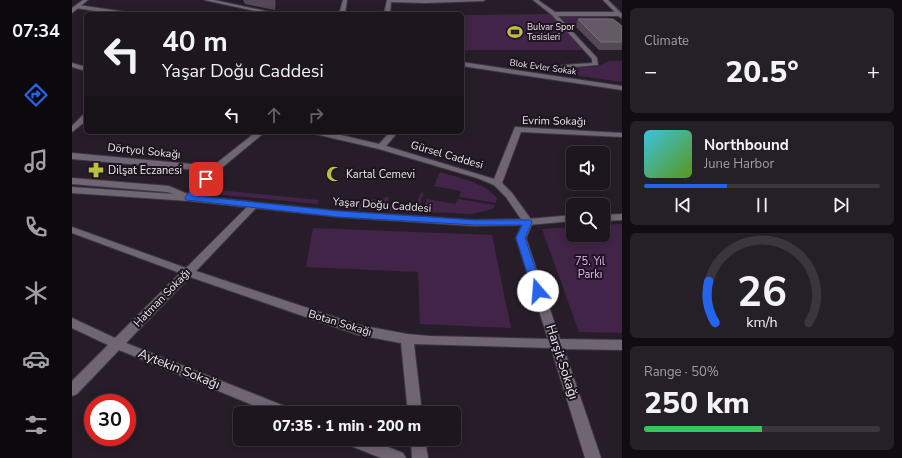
<!DOCTYPE html>
<meta charset="utf-8">
<style>
body{margin:0;font-family:"Nunito Sans",sans-serif;background:#251f28;color:#f1f3f6;height:100vh;display:flex;flex-direction:column;font-size:15px;white-space:nowrap}
*{box-sizing:border-box;margin:0}
p{font-size:13px;color:#a09fa4}
.icon{flex:none;width:22px;height:22px;fill:none;stroke:currentColor;stroke-width:2;stroke-linecap:round;stroke-linejoin:round}
.map{position:relative;flex:1;overflow:hidden}
.panel{display:flex;flex-direction:column;gap:8px;padding:8px;background:#100c11;width:280px}
.panel>*{flex:none}
.hud{position:absolute;left:12px;top:12px;width:380px;height:122px;border-radius:6px;box-shadow:0 2px 10px #0003,0 0 0 1px #3b353d;background:#1d161f;color:#f1f3f6;overflow:hidden}
.buttons{position:absolute;left:494px;top:146px;display:grid;gap:8px}
.buttons a{display:grid;place-items:center;width:44px;height:44px;border-radius:6px;background:#1d161f;box-shadow:0 2px 10px #0003,0 0 0 1px #3b353d;font-size:20px}
.speed{position:absolute;left:12px;top:394px;display:flex;gap:8px;font-size:20px;font-weight:700;text-align:center}
.speed>*{display:grid;place-content:center;width:52px;height:52px;border-radius:50%;background:#1d161f;box-shadow:0 2px 10px #0003,0 0 0 1px #3b353d;line-height:1}
.speed .limit{border:6px solid #d22;background:#fff;color:#111}
.pin{position:absolute;display:grid;place-items:center;width:34px;height:34px;color:#fff;margin:-17px;border-radius:8px;box-shadow:0 2px 6px #0006}
.me{position:absolute;width:44px;margin:-22px;rotate:342deg;stroke-linejoin:round;filter:drop-shadow(0 0 3px #0008)}
.turn{display:flex;align-items:center;gap:14px;height:84px;padding:0 12px;font-size:18px}
.turn .icon{width:52px;height:52px;stroke-width:2.5}
.turn b{display:block;font-size:28px;line-height:34px}
.lanes{display:flex;align-items:center;height:38px;padding:0 12px;background:#0003;justify-content:center;gap:20px;direction:ltr}
.lanes .off{opacity:.35}
.big{font-size:30px;font-weight:800;line-height:1.1}
.panel .card{flex:1;display:flex;flex-direction:column;justify-content:center;gap:6px;min-width:0;padding:0 14px;border-radius:6px;background:#251f28}
.panel .dial{align-items:center;gap:0}
.dial svg{height:104px;overflow:visible;fill:none;stroke:#3b353d;stroke-width:7;stroke-linecap:round;text-anchor:middle}
.dial text{fill:#f1f3f6;stroke:none}
.song{display:flex;align-items:center;gap:12px}
.cover{width:48px;height:48px;border-radius:6px;background:linear-gradient(135deg,hsl(190 70% 55%),hsl(90 70% 35%))}
.played{height:4px;border-radius:2px;background:linear-gradient(90deg,#2563eb 35%,#3b353d 35%)}
.keys{display:flex;justify-content:space-around;direction:ltr}
.heat{display:flex;justify-content:space-between;align-items:center;font-size:22px;direction:ltr}
.charge{height:6px;border-radius:3px;background:linear-gradient(90deg,#34c759 50%,#3b353d 0)}
.trip{position:absolute;left:161px;top:406px;width:228px;height:40px;border-radius:6px;background:#1d161f;box-shadow:0 2px 10px #0003,0 0 0 1px #3b353d;font-weight:800;line-height:40px;text-align:center}
main{display:flex;flex:1;min-height:0}
.tab-bar{display:flex;flex-direction:column;width:72px;justify-content:space-around;align-items:center;background:#0c090c;color:#a09fa4}
.tab-bar .icon{width:28px;height:28px}
.tab-bar .selected{color:#2563eb}
.tab-bar b{font-size:18px;color:#f1f3f6}
.map>svg:first-child{display:block}
.green{fill:#412447}
.lines{fill:none;stroke-linecap:round;stroke-linejoin:round}
.street-casing{stroke:#3f3841;stroke-width:2}
.secondary-casing{stroke:#3f3841;stroke-width:2}
.street{fill:#706573;fill-rule:evenodd}
.secondary{fill:#706573;fill-rule:evenodd}
.wall{fill:#524955}
.shaded-wall{fill:#3a303d}
.building{fill:#635a66;stroke:#786f7b}
.route{fill:#2563eb;stroke:#184099}
.labels{text-anchor:middle;dominant-baseline:central;stroke-width:4;stroke-linejoin:round;paint-order:stroke}
.far-poi-label{font-size:9px;fill:#ebe5ec;stroke:#1d141f;text-anchor:start}
.far-street-label{font-size:9px;fill:#ebe5ec;stroke:#1d141f}
.street-label{font-size:11px;fill:#ebe5ec;stroke:#1d141f}
.poi-label{font-size:11px;fill:#ebe5ec;stroke:#1d141f;text-anchor:start}
.park-label{font-size:11px;fill:#ecb0f8;stroke:#1d141f}
.near-street-label{font-size:13px;fill:#ebe5ec;stroke:#1d141f}
</style>
<main>
<nav class="tab-bar">
<b>07:34</b>
<svg class="icon selected" aria-label="directions" viewBox="0 0 24 24"><path d="M12 3l9 9-9 9-9-9zM9 14v-3h6M13 9l2 2-2 2"/></svg>
<svg class="icon" aria-label="music" viewBox="0 0 24 24"><path d="M9 18V5l10-2v13"/><circle cx="6" cy="18" r="3"/><circle cx="16" cy="16" r="3"/></svg>
<svg class="icon" aria-label="phone" viewBox="0 0 24 24"><path d="M5 4h4l2 5-3 2q2 4 5 5l2-3 5 2v4C11 20 4 13 5 4z"/></svg>
<svg class="icon" aria-label="climate" viewBox="0 0 24 24"><path d="M12 3v18M4 7l16 10M4 17L20 7"/></svg>
<svg class="icon" aria-label="car" viewBox="0 0 24 24"><path d="M5 17H2v-5l4-1 3-4h7l3 4 3 1v5h-3M9 17h6M6 11h13"/><circle cx="7" cy="17" r="2"/><circle cx="17" cy="17" r="2"/></svg>
<svg class="icon" aria-label="filters" viewBox="0 0 24 24"><path d="M4 7h16M4 17h16"/><circle cx="9" cy="7" r="2"/><circle cx="15" cy="17" r="2"/></svg>
</nav>
<div class="map">
<svg width="550" height="458" viewBox="0 0 550 458">
<rect width="100%" height="100%" fill="#271d29"/>
<g class="green">
<polygon points="479,14 512,50 390,50 390,15"/>
<polygon points="531,14 543,24 496,25 486,15"/>
<polygon points="537,61 550,61 550,82 466,70 481,66 524,67"/>
<path d="M368,172C388,178 411,182 425,198L424,203L387,197L389,191L362,186Z"/>
<polygon points="149,176 143,187 147,190 247,200 245,204 132,193"/>
<polygon points="349,192 352,193 345,212 283,208 284,202 317,197 315,206 342,209"/>
<polygon points="355,199 383,204 386,199 423,205 421,209 400,214 351,212"/>
<polygon points="550,224 550,333 507,332 470,229 501,227 501,235 531,235 531,225"/>
<polygon points="241,228 420,235 439,328 348,324 346,272 234,267"/>
</g>
<g class="lines">
<g class="street-casing">
<g id="street">
<polygon points="132,0 142,0 208,14 197,14"/>
<polygon points="271,0 275,0 273,14 267,14"/>
<polygon points="315,0 413,0 411,1 353,3 319,2 318,14 312,14"/>
<polygon points="461,0 466,0 483,12 543,12 531,0 536,0 550,14 549,18 546,16 486,16 525,58 526,65 489,68 489,66 491,65 520,63 520,59 480,15"/>
<polygon points="6,5 54,12 57,14 43,14 4,8 3,7"/>
<polygon points="390,62 550,86 550,90 390,66"/>
<polygon points="0,63 14,67 14,71 0,67"/>
<polygon points="11,115 14,115 14,121 0,132 0,126"/>
<polygon points="443,127 550,133 550,137 449,132 430,183 440,193 461,222 454,238 488,339 550,340 550,350 492,349 529,458 513,458 479,348 342,344 350,413 336,413 329,343 286,335 118,277 54,343 220,409 222,413 200,413 47,350 5,394 0,396 0,381 36,345 0,328 0,318 43,338 108,273 0,233 0,227 114,268 178,204 184,204 186,206 184,208 124,271 287,325 335,334 357,336 476,339 444,238 451,222 434,197 422,185 405,178 307,149 243,134 242,132 256,132 307,144 318,132 326,132 314,146 422,179"/>
<polygon points="184,132 193,132 146,171 120,200 117,201 112,198 136,171 0,159 0,153 141,166"/>
<polygon points="272,439 296,439 331,453 334,458 309,458 274,444"/>
<polygon points="339,439 353,439 356,458 340,458"/>
</g>
</g>
<g class="secondary-casing">
<g id="secondary">
<polygon points="11,0 16,0 0,13 0,8"/>
<polygon points="0,178 97,186 118,195 266,211 403,220 456,219 501,215 501,221 456,225 403,226 266,217 117,201 0,193 0,187 102,194 95,192 0,184"/>
<polygon points="550,214 550,220 531,221 531,215"/>
</g>
</g>
<use href="#street" class="street"/>
<use href="#secondary" class="secondary"/>
</g>
<g class="wall">
<polygon points="171,0 204,0 203,10 173,4"/>
<polygon points="506,19 550,26 550,50 527,50 504,27"/>
</g>
<polygon class="shaded-wall" points="203,0 204,0 203,10"/>
<polygon class="building" points="506,19 541,19 550,26 550,42 529,42"/>
<polygon class="route" points="134,176 138,179 124,196 266,211 403,220 459,220 460,222 453,238 471,291 470,294 463,294 461,291 444,238 450,225 403,225 266,217 114,200 113,198 114,196 131,177"/>
<defs>
<g id="stadium-bare" transform="scale(1.2)"><path d="M0-5a6.5 5 0 1 0 0 10a6.5 5 0 1 0 0-10ZM-3.5-1.8h7v3.6h-7Z" fill="#bdbf43" stroke="#1d141f" stroke-width="2.5" paint-order="stroke"/></g>
<g id="pharmacy-bare" transform="scale(1.2)"><path d="M-2-6h4v4h4v4h-4v4h-4v-4h-4v-4h4Z" fill="#bdbf43" stroke="#1d141f" stroke-width="2.5" paint-order="stroke"/></g>
<g id="mosque-bare" transform="scale(1.2)"><path d="M3.5-4.9A6 6 0 1 0 3.5 4.9A5 5 0 1 1 3.5-4.9Z" fill="#bdbf43" stroke="#1d141f" stroke-width="2.5" paint-order="stroke"/></g>
</defs>
<g fill-rule="evenodd">
<use href="#stadium-bare" x="443" y="32"/>
<use href="#pharmacy-bare" x="24" y="170"/>
<use href="#mosque-bare" x="262" y="174"/>
</g>
<g class="labels">
<g class="far-poi-label">
<text x="455" y="27">Bulvar Spor<tspan x="455" dy="10">Tesisleri</tspan></text>
</g>
<g class="far-street-label">
<text transform="translate(471 67) rotate(8)">Blok Evler Sokak</text>
</g>
<g class="street-label">
<text transform="translate(482 121) rotate(1)">Evrim Sokağı</text>
<text transform="translate(72 151) rotate(6)">Dörtyol Sokağı</text>
<text transform="translate(375 155) rotate(16)">Gürsel Caddesi</text>
<text transform="translate(310 205) rotate(4)">Yaşar Doğu Caddesi</text>
<text transform="translate(90 298) rotate(-46)">Hatman Sokağı</text>
<text transform="translate(268 323) rotate(17)">Botan Sokağı</text>
</g>
<g class="poi-label">
<text x="36" y="170">Dilşat Eczanesi</text>
<text x="274" y="174">Kartal Cemevi</text>
</g>
<g class="park-label">
<text x="518" y="261">75. Yıl<tspan x="518" dy="13">Parkı</tspan></text>
</g>
<g class="near-street-label">
<text transform="translate(490 362) rotate(72)">Harşit Sokağı</text>
<text transform="translate(107 369) rotate(22)">Aytekin Sokağı</text>
</g>
</g>
</svg>
<div class="buttons">
<a><svg class="icon" aria-label="sound" viewBox="0 0 24 24"><path d="M4 9h4l5-4v14l-5-4H4zM17 9q2 3 0 6"/></svg></a>
<a><svg class="icon" aria-label="search" viewBox="0 0 24 24"><circle cx="10" cy="10" r="6"/><path d="M15 15l6 6"/></svg></a>
</div>
<div class="speed"><div class="limit">30</div></div>
<div class="pin" style="left:134px;top:179px;background:#d93025"><svg class="icon" aria-label="arrive" viewBox="0 0 24 24"><path d="M6 21V4h12l-3 4 3 4H6"/></svg></div>
<svg class="me" style="left:466px;top:291px" viewBox="-20 -20 40 40"><circle r="19" fill="#fff"/><path d="M0-13L10 11 0 6-10 11z" fill="#2563eb"/></svg>
<div class="trip">07:35 · 1 min · 200 m</div>
<div class="hud">
<div class="turn"><svg class="icon" aria-label="left" viewBox="0 0 24 24"><path d="M17 20v-9H6M10 6l-5 5 5 5"/></svg><div><b>40 m</b>Yaşar Doğu Caddesi</div></div>
<div class="lanes"><svg class="icon" aria-label="left" viewBox="0 0 24 24"><path d="M17 20v-9H6M10 6l-5 5 5 5"/></svg><svg class="icon off" aria-label="ahead" viewBox="0 0 24 24"><path d="M12 20V5M6 11l6-6 6 6"/></svg><svg class="icon off" aria-label="right" viewBox="0 0 24 24"><path d="M7 20v-9h11M14 6l5 5-5 5"/></svg></div>
</div>
</div>
<section class="panel">
<div class="card"><p>Climate</p>
<div class="heat"><a>−</a><b class="big">20.5°</b><a>+</a></div>
</div>
<div class="card">
<div class="song"><i class="cover"></i><div><b>Northbound</b><p>June Harbor</p></div></div>
<div class="played"></div>
<div class="keys"><svg class="icon" aria-label="previous" viewBox="0 0 24 24"><path d="M18 5L8 12l10 7zM5 5v14"/></svg><svg class="icon" aria-label="pause" viewBox="0 0 24 24"><path d="M8 5v14M16 5v14"/></svg><svg class="icon" aria-label="next" viewBox="0 0 24 24"><path d="M6 5l10 7-10 7zM19 5v14"/></svg></div>
</div>
<div class="card dial"><svg viewBox="0 0 100 80">
<path d="M14 69A42 42 0 1 1 86 69"/>
<path d="M14 69A42 42 0 0 1 9 37" stroke="#2563eb"/>
<text x="50" y="56" font-size="32" font-weight="700">26</text>
<text x="50" y="72" font-size="11">km/h</text>
</svg></div>
<div class="card"><p>Range · 50%</p><b class="big">250 km</b><div class="charge"></div></div>
</section>
</main>
